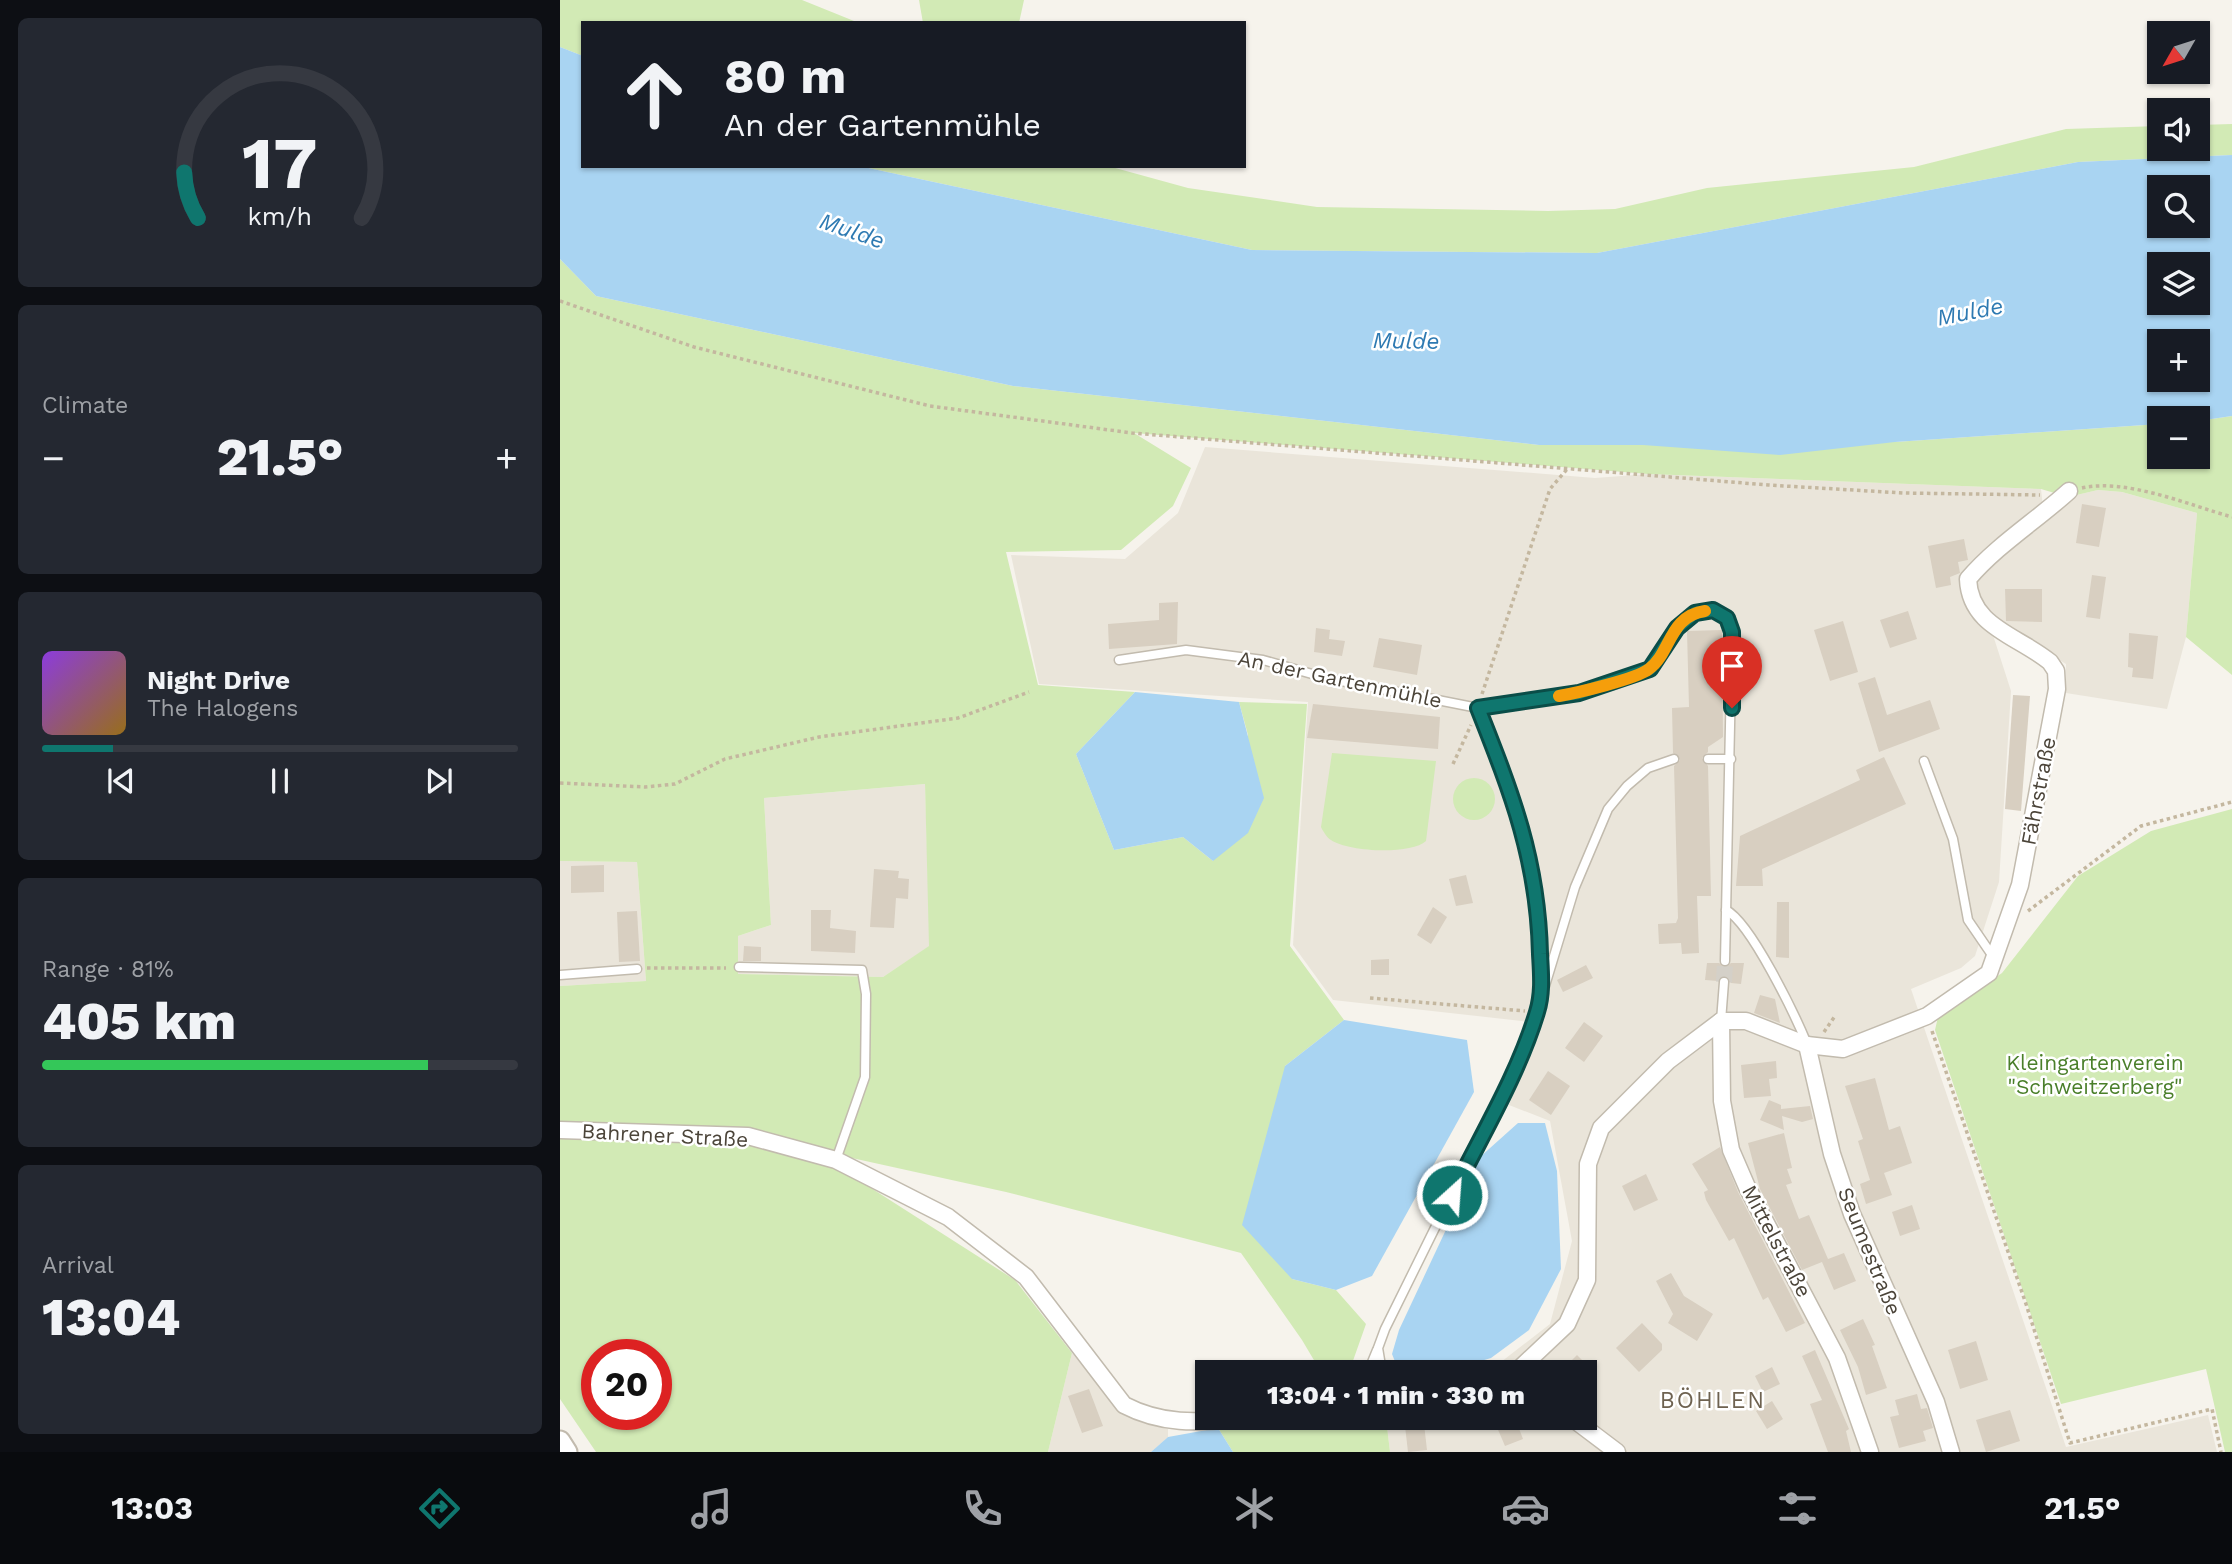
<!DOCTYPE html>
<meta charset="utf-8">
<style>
body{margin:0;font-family:"Work Sans",sans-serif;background:#242831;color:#f1f3f6;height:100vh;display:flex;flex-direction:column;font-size:26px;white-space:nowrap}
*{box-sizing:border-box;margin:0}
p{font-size:23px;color:#9ea1a6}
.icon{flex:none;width:38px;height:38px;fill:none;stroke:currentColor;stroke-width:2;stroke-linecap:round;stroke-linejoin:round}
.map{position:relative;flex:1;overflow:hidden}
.sheet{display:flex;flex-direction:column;gap:18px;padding:18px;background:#0d0f14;width:560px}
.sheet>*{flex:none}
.banner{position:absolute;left:21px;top:21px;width:665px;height:147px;border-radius:0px;box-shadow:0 2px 5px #0004;background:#171b24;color:#f1f3f6;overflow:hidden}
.needle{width:46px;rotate:231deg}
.buttons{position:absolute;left:1587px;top:21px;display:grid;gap:14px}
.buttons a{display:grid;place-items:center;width:63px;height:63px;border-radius:0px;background:#171b24;box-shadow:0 2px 5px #0004;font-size:35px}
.speed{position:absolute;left:21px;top:1339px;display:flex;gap:14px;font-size:35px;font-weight:700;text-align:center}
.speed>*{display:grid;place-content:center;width:91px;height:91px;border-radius:50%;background:#171b24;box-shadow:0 2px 5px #0004;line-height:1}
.speed .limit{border:10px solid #d22;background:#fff;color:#111}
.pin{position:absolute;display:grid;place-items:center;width:60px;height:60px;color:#fff;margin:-72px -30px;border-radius:50% 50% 50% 0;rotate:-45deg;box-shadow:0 0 7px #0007}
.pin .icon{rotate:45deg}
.me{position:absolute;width:77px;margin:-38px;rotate:26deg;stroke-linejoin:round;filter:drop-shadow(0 0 5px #0008)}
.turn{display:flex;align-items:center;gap:24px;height:147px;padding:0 28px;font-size:32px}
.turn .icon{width:91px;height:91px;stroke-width:2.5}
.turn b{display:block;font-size:49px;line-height:60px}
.big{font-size:52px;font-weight:800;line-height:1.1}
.sheet .card{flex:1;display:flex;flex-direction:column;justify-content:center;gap:10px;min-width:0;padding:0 24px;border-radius:10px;background:#242831}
.sheet .dial{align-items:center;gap:0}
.dial svg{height:182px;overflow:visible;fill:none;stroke:#363941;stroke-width:7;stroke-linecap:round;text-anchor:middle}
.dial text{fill:#f1f3f6;stroke:none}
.song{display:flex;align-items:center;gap:21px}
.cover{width:84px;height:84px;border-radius:10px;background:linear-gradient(135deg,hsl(270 70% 55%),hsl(40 70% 35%))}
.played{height:7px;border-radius:4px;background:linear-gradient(90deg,#0f766e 15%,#363941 15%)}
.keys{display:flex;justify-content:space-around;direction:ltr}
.heat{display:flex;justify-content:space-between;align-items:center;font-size:38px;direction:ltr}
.charge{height:10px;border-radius:5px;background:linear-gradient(90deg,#34c759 81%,#363941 0)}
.trip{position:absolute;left:635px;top:1360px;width:402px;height:70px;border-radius:0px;background:#171b24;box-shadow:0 2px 5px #0004;font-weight:800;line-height:70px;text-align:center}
.dock{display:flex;height:112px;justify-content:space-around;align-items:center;background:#090b0e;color:#9ea1a6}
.dock .icon{width:49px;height:49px}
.dock .active{color:#0f766e}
.dock b{font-size:32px;color:#f1f3f6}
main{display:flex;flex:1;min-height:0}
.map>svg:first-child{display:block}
.residential{fill:#eae5da}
.green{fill:#d2eab5;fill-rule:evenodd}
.water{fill:#a9d4f2;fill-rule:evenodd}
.building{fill:#d8cfc1}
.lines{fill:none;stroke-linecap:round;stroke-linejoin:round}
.minor-tunnel{stroke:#d4d0c8;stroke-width:16;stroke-dasharray:16 8;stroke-linecap:butt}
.service-casing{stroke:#c2bbae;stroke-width:11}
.minor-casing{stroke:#c2bbae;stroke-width:19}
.tertiary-casing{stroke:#c2bbae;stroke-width:23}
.path{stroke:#c4b79f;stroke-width:3.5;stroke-dasharray:3.5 3.5;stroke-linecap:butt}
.service{stroke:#fff;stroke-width:8}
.minor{stroke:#fff;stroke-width:16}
.tertiary{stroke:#fff;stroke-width:19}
.route-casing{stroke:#0a4d48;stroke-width:18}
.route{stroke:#0f766e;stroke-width:12}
.slow{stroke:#f59e0b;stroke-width:12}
.labels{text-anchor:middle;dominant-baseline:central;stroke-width:5;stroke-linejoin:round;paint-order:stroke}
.street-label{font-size:21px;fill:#4b4439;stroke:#fff}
.park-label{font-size:21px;fill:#4a7f2a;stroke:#fff}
.water-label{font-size:23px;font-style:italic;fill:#2e7ab2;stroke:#fff}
.neighbourhood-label{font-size:23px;letter-spacing:2px;fill:#6e6250;stroke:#fff}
</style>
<main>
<section class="sheet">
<div class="card dial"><svg viewBox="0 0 100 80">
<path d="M14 69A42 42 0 1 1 86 69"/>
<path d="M14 69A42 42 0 0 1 8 49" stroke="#0f766e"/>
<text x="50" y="56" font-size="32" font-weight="700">17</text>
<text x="50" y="72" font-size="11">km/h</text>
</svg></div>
<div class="card"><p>Climate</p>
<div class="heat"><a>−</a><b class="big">21.5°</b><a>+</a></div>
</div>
<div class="card">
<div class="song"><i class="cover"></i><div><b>Night Drive</b><p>The Halogens</p></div></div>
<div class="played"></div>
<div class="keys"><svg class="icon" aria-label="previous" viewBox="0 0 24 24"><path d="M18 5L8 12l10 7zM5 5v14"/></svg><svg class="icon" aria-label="pause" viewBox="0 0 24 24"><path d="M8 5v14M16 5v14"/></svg><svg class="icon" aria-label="next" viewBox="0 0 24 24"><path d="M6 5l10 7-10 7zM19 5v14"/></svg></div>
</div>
<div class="card"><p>Range · 81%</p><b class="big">405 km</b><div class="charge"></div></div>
<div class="card"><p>Arrival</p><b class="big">13:04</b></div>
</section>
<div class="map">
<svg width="1672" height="1452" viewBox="0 0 1672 1452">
<rect width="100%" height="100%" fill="#f6f3ec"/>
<g class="residential">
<polygon points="645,447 1035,478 1088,474 1481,489 1483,508 1424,553 1404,596 1410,616 1432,632 1451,691 1439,882 1415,956 1401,968 1351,989 1506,1447 1648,1415 1657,1452 830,1452 826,1418 1026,1418 1026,1372 920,1372 932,1369 990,1324 1012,1241 990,1121 949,1105 980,1023 773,1000 733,945 748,702 479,684 451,555 565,559 618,513"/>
<polygon points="1538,490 1562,492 1637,513 1626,637 1607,709 1506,693 1506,664 1424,614 1414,581 1508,497"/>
<polygon points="365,784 370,946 323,977 177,974 178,936 211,925 204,798"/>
<polygon points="0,861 77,862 86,981 0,986"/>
<polygon points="512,1353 563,1413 583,1423 608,1429 608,1437 591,1452 488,1452"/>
</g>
<g class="green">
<polygon points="0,0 242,0 299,23 23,23 23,56 0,47"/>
<polygon points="359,0 464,0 459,23 363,23"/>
<polygon points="1672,124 1672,155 1518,162 1037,253 692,250 299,166 548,166 628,188 757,207 988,211 1055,209 1147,188 1354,167 1506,129 1599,126 1600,149 1638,149 1638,125"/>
<path d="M0,259L36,296L453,386L979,445L1335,442L1599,424L1600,457H1638V421L1672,416V675L1626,637L1637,513L1562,492L1538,490L1508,497L1481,489L1088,474L574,433L631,468L613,506L561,550L446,552L478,685L575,692L516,754L554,850L623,837L653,861L688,735L679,702L747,704L730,946L784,1020L725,1066L732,1279L776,1290L806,1324L789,1372H761L742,1340L681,1253L446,1192L242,1147L300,1181L455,1280L512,1353L488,1452H36L0,1399V986L86,981L77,862L0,861ZM365,784L369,946L323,977L178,974V936L211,925L204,798ZM37,1354H96V1414H37Z"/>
<path d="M772,753L876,761L866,841C851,855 788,852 771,840C767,838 763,831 761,827Z"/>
<circle cx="914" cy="799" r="21"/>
<polygon points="1672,809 1672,1452 1665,1452 1646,1369 1501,1404 1375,1030 1378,1017 1442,973 1518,876 1591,831"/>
<polygon points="807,1418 826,1418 830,1452 673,1452 658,1428 754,1425"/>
</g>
<g class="water">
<path d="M0,47L23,56V166H299L692,250L1037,253L1518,162L1672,155V416L1638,421V418H1600L1599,424L1335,442L1220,455L1083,445H979L453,386L36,296L0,259ZM1600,187H1638V226H1600ZM1638,264V303H1600V264ZM1600,341H1638V380H1600Z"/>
<polygon points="575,692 679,702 704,798 688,833 653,861 623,837 554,850 516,754"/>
<polygon points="784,1020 907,1040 914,1092 812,1276 776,1290 732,1279 682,1225 725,1066"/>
<polygon points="958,1123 985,1123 997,1171 1001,1269 969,1330 931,1358 884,1372 843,1372 838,1369 832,1354 839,1330 920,1157"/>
<polygon points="658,1428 673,1452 591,1452 608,1437"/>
</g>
<g class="building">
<polygon points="1522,504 1546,508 1539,547 1516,543"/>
<polygon points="1404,539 1408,560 1398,562 1400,573 1390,577 1391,585 1376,588 1368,546"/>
<polygon points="1532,575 1546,577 1540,619 1526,617"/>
<polygon points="1445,589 1482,589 1482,622 1446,621"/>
<polygon points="618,602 617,644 549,649 548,624 599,620 599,603"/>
<polygon points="1348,611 1357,639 1330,648 1320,620"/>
<polygon points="1283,621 1298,672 1270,681 1254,630"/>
<polygon points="756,628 770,630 769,639 785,641 782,656 754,652"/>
<polygon points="1162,630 1163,737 1148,747 1148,752 1142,758 1148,766 1151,896 1137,896 1139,953 1122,954 1121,943 1099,944 1098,924 1116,923 1118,918 1114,766 1120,760 1113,753 1112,708 1129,707 1127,631"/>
<polygon points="1569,633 1598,636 1593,679 1572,677 1573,668 1568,667"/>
<polygon points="819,638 862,645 857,675 813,667"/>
<polygon points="1315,677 1327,715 1370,700 1380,729 1319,752 1298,683"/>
<polygon points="1453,695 1470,696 1461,811 1445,809"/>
<polygon points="753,704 880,717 878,749 747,738"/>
<polygon points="1324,757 1346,804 1202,869 1203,886 1176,886 1180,836 1300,780 1296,770"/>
<polygon points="44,865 44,892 11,893 11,866"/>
<polygon points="314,869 339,871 338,878 349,879 348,899 336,898 334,928 310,927"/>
<polygon points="906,875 913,903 896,906 889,879"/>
<polygon points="1217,902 1229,902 1229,958 1216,957"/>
<polygon points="873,907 887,917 871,944 857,935"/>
<polygon points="251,910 271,910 270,928 296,931 295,953 251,951"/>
<polygon points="77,911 80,961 59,962 57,912"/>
<polygon points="184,946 201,947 201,961 183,961"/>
<polygon points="829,959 829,975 811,975 811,960"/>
<polygon points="1147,963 1159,963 1166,967 1171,963 1184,963 1181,984 1171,983 1165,976 1158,981 1145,980"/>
<polygon points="1026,965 1033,978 1003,992 997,980"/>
<polygon points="1200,995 1215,999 1220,1023 1194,1013"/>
<polygon points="1024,1022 1043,1036 1024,1062 1005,1048"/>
<polygon points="1216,1061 1217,1078 1209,1079 1211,1096 1184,1098 1181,1065"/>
<polygon points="988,1071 1010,1086 991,1115 969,1100"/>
<polygon points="1315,1078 1329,1130 1340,1126 1352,1163 1324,1173 1332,1195 1306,1204 1300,1184 1310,1180 1298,1141 1303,1139 1285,1086"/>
<polygon points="1209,1100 1221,1105 1221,1109 1250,1106 1253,1119 1242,1122 1222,1116 1224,1130 1200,1120"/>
<polygon points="1224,1133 1232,1168 1227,1169 1232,1183 1226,1185 1239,1219 1249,1215 1268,1259 1284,1253 1296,1281 1274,1290 1262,1262 1242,1270 1200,1189 1188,1143"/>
<polygon points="1160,1147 1178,1192 1245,1323 1226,1332 1208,1297 1203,1300 1174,1238 1169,1241 1146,1200 1144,1192 1148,1190 1132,1164"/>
<polygon points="1086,1174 1098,1200 1074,1211 1062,1186"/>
<polygon points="1352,1205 1360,1229 1340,1236 1332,1212"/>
<polygon points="1111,1273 1124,1296 1153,1314 1137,1341 1108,1323 1113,1314 1096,1281"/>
<polygon points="1303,1319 1315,1345 1312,1346 1327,1388 1306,1395 1298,1367 1280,1330"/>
<polygon points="1082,1323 1102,1344 1102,1350 1079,1372 1056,1348"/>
<polygon points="1416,1341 1428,1380 1400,1389 1388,1350"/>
<polygon points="1255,1350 1289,1429 1286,1431 1291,1452 1268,1452 1250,1404 1262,1400 1242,1356"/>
<polygon points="1017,1355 1034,1372 1000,1372"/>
<polygon points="1212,1367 1220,1384 1203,1392 1195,1376"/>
<polygon points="529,1389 543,1426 522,1433 508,1396"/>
<polygon points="1357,1394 1361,1409 1367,1408 1373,1428 1363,1431 1366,1441 1339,1448 1330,1417 1339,1415 1335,1400"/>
<polygon points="1212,1401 1223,1419 1207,1429 1196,1411"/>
<polygon points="1450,1410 1460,1441 1426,1452 1416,1420"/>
<polygon points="933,1418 955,1418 963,1439 945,1446"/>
<polygon points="864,1424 867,1450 848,1452 845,1426"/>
</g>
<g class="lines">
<polyline class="minor-tunnel" points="1164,982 1165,961"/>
<g class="service-casing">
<g id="service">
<polyline points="559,660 626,650 703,660 766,678 918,708 1019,693 1090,669 1117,628 1135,613 1153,610 1167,618 1172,632 1165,961"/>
<path d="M918,708C937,759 961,809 971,862C980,902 980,944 981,986"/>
<polyline points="1148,759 1171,759"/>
<polyline points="1364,761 1393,839 1408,920 1434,958"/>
<path d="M1166,910C1191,923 1235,1015 1247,1044"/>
<polyline points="179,967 302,970 306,994 305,1077 276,1160"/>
<polyline points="0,975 77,969"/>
<polyline points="1161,1021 1164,982"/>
<polyline points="808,1372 817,1350"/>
<polyline points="822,1372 818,1348 825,1329 954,1068 977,1012 1015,887 1048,809 1067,786 1088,768 1114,759"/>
</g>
</g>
<g class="minor-casing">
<g id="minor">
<polyline points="1161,1021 1162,1101 1171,1150 1187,1187 1277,1358 1310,1452"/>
<polyline points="1247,1045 1272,1154 1292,1214 1376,1402 1391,1452"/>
<path d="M0,1130L188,1136L276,1160L388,1217L466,1277L564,1405C608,1428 647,1421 695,1418"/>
<path d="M956,1372L1007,1324L1027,1280L1028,1164L1041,1128L1108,1061L1161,1021H1186L1247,1045L1283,1049L1367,1016L1429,973L1460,885L1497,689L1496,671L1490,662C1457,635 1410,627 1408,579C1437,545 1476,521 1509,491"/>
<polyline points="1012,1418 1057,1452"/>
</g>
</g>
<g class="tertiary-casing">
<polyline id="tertiary" points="0,1441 7,1452"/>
</g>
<g class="path">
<polyline points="0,301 134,347 370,406 572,433 1208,485 1343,493 1480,495"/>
<path d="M1522,488C1566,478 1629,505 1672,517"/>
<polyline points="922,694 990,489 1008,468"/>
<polyline points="893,764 911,725"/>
<polyline points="0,783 85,787 115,784 165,759 259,737 398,718 469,692"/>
<polyline points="1468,911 1581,826 1672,802"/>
<polyline points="87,968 166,968"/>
<polyline points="810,998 965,1011"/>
<polyline points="1372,1031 1466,1304 1510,1443 1652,1409 1661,1452"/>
<polyline points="1264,1032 1275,1016"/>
</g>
<use href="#service" class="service"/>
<use href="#minor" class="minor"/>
<use href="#tertiary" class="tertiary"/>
</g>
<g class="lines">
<g class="route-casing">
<path id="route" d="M892,1195C921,1136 958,1075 977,1012C983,993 981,973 980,954C978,860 952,794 918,708L1019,693L1090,669L1117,628L1135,613L1153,610L1167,618L1172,632V708"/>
</g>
<use href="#route" class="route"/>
<path class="slow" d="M999,696C1017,693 1076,679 1089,669C1111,653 1109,616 1145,611"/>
</g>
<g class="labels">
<g class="street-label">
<text transform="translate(780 679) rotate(12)">An der Gartenmühle</text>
<text transform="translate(1478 791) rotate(-79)">Fährstraße</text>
<text transform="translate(105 1135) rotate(3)">Bahrener Straße</text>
<text transform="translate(1217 1241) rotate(62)">Mittelstraße</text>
<text transform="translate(1310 1251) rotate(68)">Seumestraße</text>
</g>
<g class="park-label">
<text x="1535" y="1062">Kleingartenverein<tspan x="1535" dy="24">"Schweitzerberg"</tspan></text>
</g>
<g class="water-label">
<text transform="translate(292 231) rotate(19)">Mulde</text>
<text transform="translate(1410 312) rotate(-11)">Mulde</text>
<text transform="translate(846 341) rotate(1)">Mulde</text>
</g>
<g class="neighbourhood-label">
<text x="1153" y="1400">BÖHLEN</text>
</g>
</g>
</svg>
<div class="buttons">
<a><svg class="needle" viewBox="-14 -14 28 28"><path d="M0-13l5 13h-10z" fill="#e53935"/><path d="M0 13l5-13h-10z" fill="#9ea1a6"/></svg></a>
<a><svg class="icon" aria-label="sound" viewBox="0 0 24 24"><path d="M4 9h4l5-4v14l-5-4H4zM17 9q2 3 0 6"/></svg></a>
<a><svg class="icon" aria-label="search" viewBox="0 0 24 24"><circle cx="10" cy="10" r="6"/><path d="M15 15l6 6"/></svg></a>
<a><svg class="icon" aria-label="layers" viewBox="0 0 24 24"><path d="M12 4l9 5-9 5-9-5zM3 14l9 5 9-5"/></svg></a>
<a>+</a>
<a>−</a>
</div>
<div class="speed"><div class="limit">20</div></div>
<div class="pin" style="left:1172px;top:708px;background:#d93025"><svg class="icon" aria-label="arrive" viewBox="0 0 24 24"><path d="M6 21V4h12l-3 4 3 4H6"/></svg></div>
<svg class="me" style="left:892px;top:1195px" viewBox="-20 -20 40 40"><circle r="17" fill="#0f766e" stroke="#fff" stroke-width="3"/><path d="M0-11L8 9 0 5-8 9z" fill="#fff"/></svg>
<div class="trip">13:04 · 1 min · 330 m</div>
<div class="banner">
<div class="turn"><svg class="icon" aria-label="ahead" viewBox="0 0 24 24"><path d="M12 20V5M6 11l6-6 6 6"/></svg><div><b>80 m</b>An der Gartenmühle</div></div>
</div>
</div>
</main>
<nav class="dock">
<b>13:03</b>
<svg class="icon active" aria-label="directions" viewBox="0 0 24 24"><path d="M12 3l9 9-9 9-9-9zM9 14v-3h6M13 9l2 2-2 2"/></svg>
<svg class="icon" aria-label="music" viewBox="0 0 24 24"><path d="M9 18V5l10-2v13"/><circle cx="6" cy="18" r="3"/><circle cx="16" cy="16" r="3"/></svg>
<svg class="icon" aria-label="phone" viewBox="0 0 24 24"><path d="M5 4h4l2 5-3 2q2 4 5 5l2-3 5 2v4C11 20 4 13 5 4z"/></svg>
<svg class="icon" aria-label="climate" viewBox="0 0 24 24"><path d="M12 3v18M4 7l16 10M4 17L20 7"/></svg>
<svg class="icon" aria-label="car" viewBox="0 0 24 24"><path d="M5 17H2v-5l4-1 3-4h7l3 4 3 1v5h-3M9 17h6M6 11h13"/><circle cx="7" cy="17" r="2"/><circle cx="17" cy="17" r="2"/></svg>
<svg class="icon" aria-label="filters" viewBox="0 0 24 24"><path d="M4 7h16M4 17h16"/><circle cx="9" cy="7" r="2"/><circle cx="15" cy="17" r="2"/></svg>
<b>21.5°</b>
</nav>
